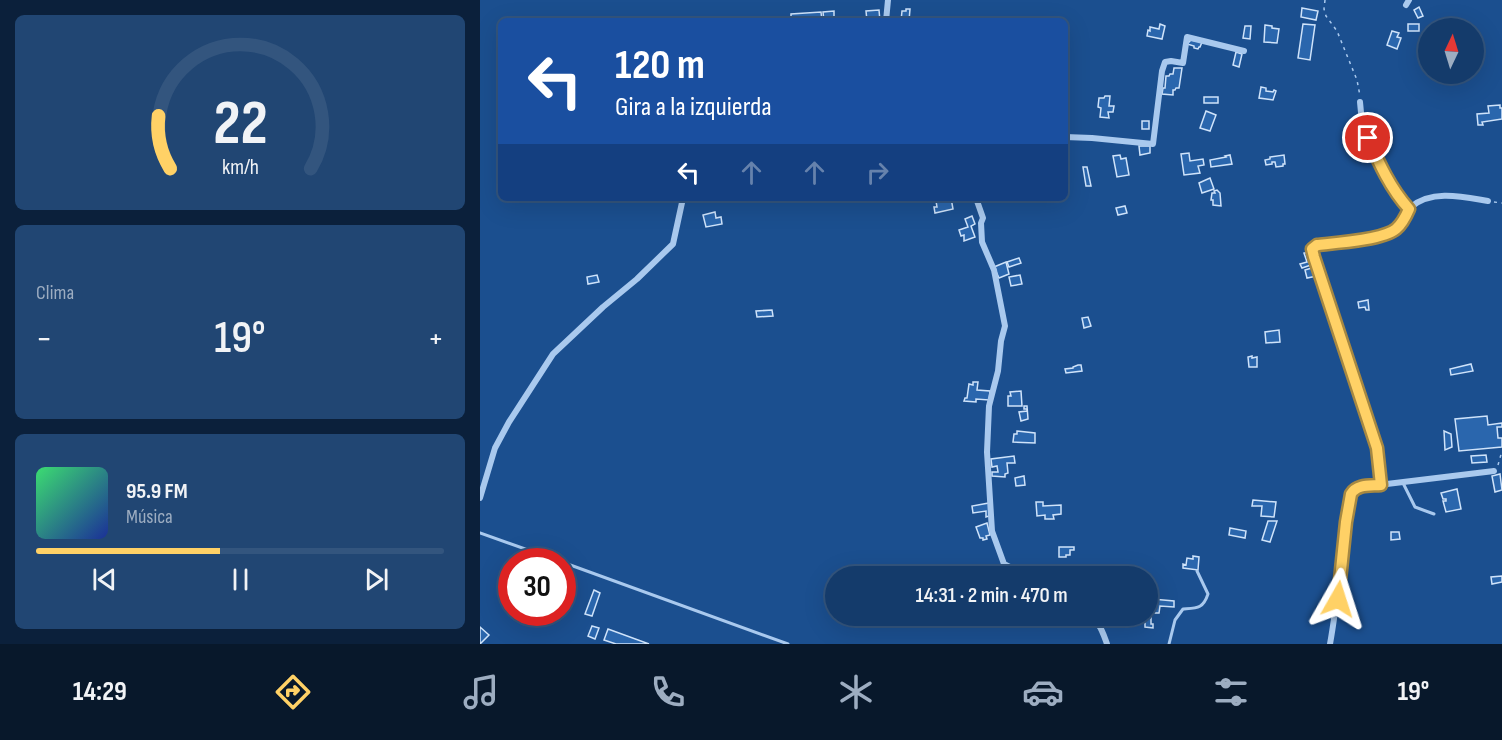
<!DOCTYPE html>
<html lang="es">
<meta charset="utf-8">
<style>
body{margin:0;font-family:"Sofia Sans Condensed",sans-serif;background:#214673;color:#f1f3f6;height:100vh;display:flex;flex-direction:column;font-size:22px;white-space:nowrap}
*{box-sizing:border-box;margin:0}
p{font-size:20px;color:#9dadc1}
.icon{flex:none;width:33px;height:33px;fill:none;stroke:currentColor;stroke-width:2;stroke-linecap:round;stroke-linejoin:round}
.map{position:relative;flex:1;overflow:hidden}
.details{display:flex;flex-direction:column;gap:15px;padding:15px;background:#0b203b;width:480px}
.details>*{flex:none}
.top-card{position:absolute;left:18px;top:18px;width:570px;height:183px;border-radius:9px;box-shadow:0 6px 24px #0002,0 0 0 2px #33557e;background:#1a4fa0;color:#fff;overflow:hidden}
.needle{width:39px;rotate:4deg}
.controls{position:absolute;left:938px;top:18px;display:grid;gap:12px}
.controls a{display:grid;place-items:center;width:66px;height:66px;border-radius:50%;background:#143b6b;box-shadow:0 6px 24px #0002,0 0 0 2px #33557e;font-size:30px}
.speed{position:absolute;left:18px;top:548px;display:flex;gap:12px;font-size:30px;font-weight:700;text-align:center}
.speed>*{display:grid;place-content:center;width:78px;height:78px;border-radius:50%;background:#143b6b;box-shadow:0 6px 24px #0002,0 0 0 2px #33557e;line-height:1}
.speed .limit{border:9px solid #d22;background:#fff;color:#111}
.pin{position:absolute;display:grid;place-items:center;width:51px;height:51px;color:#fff;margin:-26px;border:3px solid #fff;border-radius:50%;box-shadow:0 2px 6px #0007}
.me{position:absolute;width:66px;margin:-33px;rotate:6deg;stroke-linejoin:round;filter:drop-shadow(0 0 4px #0008)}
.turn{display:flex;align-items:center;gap:21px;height:126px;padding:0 18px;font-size:27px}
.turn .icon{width:78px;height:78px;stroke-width:2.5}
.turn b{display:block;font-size:42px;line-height:51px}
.lanes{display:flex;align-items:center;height:57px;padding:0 18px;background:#0003;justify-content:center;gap:30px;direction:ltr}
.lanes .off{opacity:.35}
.big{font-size:45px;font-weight:600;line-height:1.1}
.details .tile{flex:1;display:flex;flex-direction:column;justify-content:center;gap:9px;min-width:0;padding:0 21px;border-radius:9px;background:#214673}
.details .dial{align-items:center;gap:0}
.dial svg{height:156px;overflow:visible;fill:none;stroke:#33557e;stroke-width:7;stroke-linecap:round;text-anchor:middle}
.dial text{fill:#f1f3f6;stroke:none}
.song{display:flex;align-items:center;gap:18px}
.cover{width:72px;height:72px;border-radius:9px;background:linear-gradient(135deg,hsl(140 70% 55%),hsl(230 70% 35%))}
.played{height:6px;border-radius:3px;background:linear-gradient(90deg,#ffd166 45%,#33557e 45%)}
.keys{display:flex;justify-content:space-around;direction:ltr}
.heat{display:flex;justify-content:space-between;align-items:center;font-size:33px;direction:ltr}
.trip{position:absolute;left:345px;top:566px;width:333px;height:60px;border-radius:30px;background:#143b6b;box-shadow:0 6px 24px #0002,0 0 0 2px #33557e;font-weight:600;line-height:60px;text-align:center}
.tab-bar{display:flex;height:96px;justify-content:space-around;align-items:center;background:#08182b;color:#9dadc1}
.tab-bar .icon{width:42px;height:42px}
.tab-bar .selected{color:#ffd166}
.tab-bar b{font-size:27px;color:#f1f3f6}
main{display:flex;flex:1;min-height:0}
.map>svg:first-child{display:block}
.building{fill:#2a66ad;stroke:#cfe3fa;stroke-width:1.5}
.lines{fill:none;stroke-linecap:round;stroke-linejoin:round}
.path{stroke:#a9c9ee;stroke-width:1.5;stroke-dasharray:3 4.5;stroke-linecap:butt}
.service{stroke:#a9c9ee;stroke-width:3}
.minor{stroke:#a9c9ee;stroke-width:6}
.route-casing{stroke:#a68842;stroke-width:15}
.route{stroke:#ffd166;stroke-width:10}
</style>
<main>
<section class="details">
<div class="tile dial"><svg viewBox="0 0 100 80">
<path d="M14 69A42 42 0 1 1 86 69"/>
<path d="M14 69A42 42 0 0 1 8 42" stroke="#ffd166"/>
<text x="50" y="56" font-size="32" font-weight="700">22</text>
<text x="50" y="72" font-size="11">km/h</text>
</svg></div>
<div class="tile"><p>Clima</p>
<div class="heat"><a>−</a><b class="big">19°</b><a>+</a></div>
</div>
<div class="tile">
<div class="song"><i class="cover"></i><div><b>95.9 FM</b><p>Música</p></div></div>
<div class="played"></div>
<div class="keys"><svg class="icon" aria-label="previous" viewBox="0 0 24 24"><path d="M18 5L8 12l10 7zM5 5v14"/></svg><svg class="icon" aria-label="pause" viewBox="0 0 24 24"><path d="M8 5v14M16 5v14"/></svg><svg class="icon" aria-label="next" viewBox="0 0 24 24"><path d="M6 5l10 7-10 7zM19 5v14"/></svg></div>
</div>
</section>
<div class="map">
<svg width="1022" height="644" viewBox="0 0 1022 644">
<rect width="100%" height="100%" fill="#1b4f8f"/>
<g class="building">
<polygon points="939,7 943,16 938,18 934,10"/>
<polygon points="822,8 838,11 836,20 821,17"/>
<polygon points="426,9 430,9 429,21 421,21 422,11 426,11"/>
<polygon points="399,10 400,21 387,21 386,11"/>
<polygon points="354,11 354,21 344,21 343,12"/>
<polygon points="341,12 342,21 311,21 311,14"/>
<polygon points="680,24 685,26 682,39 667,36 668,30 670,31 670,27 679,29"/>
<polygon points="823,24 835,25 830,60 818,58"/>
<rect x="928" y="24" width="11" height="7"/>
<polygon points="785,25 792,26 792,28 799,29 797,43 784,42"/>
<polygon points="765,26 771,26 770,39 763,38"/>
<polygon points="912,31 919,33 917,37 921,38 917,49 907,45"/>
<polygon points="711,40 722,42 720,47 719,47 718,49 714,48 714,46 707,44"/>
<polygon points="756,52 762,54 759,67 753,65"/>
<polygon points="694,68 702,68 699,88 696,88 695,90 693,90 693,95 682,94 683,88 685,88 686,76 689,76 690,74 693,74"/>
<polygon points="781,87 786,88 786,91 793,92 794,90 796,91 793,100 779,98"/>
<polygon points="625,96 630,96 629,106 634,106 633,112 628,112 629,118 620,117 621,108 618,107 619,98 624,98"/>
<rect x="724" y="97" width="14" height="6"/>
<polygon points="1020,105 1020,108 1022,108 1022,119 1002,122 1003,125 998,125 997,114 1009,113 1008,106"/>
<polygon points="726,111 736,115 730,131 720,128"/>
<rect x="662" y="121" width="7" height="8"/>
<polygon points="896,126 899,134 894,136 890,128"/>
<polygon points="659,146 670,146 670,153 660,155"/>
<polygon points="709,153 710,161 723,159 724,165 718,166 720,173 704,175 701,154"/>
<polygon points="640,155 641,159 646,158 649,175 637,177 633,156"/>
<polygon points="750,155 752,164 731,167 730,160 746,157 745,156"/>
<polygon points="804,155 805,164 803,164 803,166 796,167 795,162 792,162 792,164 786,165 785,160 790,159 790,157"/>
<polygon points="603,167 607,167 611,186 606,186"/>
<polygon points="730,178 734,189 722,193 719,183"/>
<polygon points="737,190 740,193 741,206 733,205 733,200 731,200 732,193 735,193 734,191"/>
<polygon points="471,198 473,209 455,213 454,207 457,207 456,201"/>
<polygon points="645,206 647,213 638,215 636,208"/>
<polygon points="235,212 236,218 241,217 242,224 226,227 223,215"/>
<polygon points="492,216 495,224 491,226 495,237 484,241 484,235 481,236 479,230 488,227 485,219"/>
<polygon points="830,252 834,264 822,268 820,264 827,262 824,253"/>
<polygon points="539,258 541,263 529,267 527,262"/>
<polygon points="526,262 529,274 519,278 514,267"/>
<polygon points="835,267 837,276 827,278 825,270"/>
<polygon points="117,275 119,282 108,284 107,277"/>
<polygon points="540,275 542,284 531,286 529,277"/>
<polygon points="888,300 889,310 886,310 885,307 879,308 878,302"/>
<polygon points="292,310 293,316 277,317 276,311"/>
<polygon points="608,317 611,326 604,328 602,318"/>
<polygon points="799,330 800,342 786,343 785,332"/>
<polygon points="772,356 772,358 777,357 777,367 769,367 768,357"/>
<polygon points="991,364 993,371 971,375 970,369"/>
<polygon points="598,365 601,365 602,371 586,373 585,369 593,368 593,367"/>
<polygon points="493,382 498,382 497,390 510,391 509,400 496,399 496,402 484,401 485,398 487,398 489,384 493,385"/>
<polygon points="541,391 542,406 528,406 528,396 531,396 530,392"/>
<polygon points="544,406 547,406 548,419 541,421 539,412 547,411 547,409 544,409"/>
<polygon points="1007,416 1008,425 1022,423 1022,427 1017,427 1018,438 1022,438 1022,447 979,451 975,419"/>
<polygon points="537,431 555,433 555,443 533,442 534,434 537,434"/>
<polygon points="964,431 971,434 972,447 965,450"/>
<polygon points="1006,455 1007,462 992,463 991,456"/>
<polygon points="534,456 535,463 527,463 528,473 525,474 525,477 512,476 512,472 518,472 517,466 512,467 511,459"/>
<polygon points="1020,474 1022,490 1015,492 1012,476"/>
<polygon points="544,476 545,485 536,486 535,478"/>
<polygon points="977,489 981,509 966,512 963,501 966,501 966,499 963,499 961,493"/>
<polygon points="773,500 796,502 794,517 781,516 782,506 772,506"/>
<polygon points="556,502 563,502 563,506 581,505 581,514 573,515 574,519 565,519 565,515 557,516"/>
<polygon points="509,503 509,516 506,517 506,511 493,513 492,506"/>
<polygon points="788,521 797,521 790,542 782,540"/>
<polygon points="507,523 510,535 506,536 507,539 503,540 503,538 500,538 496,527"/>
<polygon points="750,528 766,531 765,538 749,535"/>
<polygon points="911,532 919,532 920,539 911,540"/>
<polygon points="579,547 594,547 594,550 590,550 590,555 586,555 586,557 579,557"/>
<polygon points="713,556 719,557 718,570 703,568 703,564 706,565 707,558 713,559"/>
<polygon points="1022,576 1022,582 1012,584 1011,577"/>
<polygon points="114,590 120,593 112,616 105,614"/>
<polygon points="672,599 694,601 694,607 680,606 679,613 671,613"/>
<polygon points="665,616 671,617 671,624 673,624 673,628 665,627"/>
<polygon points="112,626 119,628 115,639 108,636"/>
<polygon points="0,627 9,635 0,644"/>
<polygon points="128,629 169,644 136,644 124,640"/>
</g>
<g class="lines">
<g class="path">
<polyline points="845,0 844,9 846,16 857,31 877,80 880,96"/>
<polyline points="1014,202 1022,203"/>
<polyline points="1018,465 1022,451"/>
</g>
<g class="service">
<polyline points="923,483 935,507 954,514"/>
<polyline points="0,533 79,561"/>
<polyline points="82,562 308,644"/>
<path d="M689,644L695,620L703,609C717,608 723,609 728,594L717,571"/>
</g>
<g class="minor">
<polyline points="926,5 929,0"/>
<polyline points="406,21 408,0"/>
<polyline points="880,102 882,123 895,152 907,178 919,198 929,209"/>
<polyline points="585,137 612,138 673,144 682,71 685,62 691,61 703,63 707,37 764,51"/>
<polyline points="496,198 503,218 501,223 502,242 514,270 525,326 521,341 518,371 509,406 507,452 512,531 524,564 539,572 543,576"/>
<path d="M901,485L897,448L851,309L832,249L837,245C858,243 899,241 915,230C923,224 924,213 931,207C952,189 984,197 1008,201"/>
<polyline points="0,498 15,448 29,422 73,354 123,307 157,279 193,244 203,198"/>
<path d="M600,615C619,619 621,627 627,644"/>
<path d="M850,644C859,594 862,544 871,494L873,490L882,487L1014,471"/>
</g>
</g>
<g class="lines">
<g class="route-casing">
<path id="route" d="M858,599L866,522L871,494C877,484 890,486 901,485L897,448L834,257L832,249L837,245C856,243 903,240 916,229C922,224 926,216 929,209C910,188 899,163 888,138"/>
</g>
<use href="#route" class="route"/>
</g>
</svg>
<div class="controls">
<a><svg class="needle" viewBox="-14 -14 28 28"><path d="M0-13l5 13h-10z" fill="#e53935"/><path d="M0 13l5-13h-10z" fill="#9dadc1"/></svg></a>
</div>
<div class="speed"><div class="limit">30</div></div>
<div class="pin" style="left:888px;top:138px;background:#d93025"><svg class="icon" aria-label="arrive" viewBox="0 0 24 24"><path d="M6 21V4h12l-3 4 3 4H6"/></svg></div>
<svg class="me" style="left:858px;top:599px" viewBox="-20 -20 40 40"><path d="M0-17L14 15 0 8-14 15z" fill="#ffd166" stroke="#fff" stroke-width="4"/></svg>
<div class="trip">14:31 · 2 min · 470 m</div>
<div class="top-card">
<div class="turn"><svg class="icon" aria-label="left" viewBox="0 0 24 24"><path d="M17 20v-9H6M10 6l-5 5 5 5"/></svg><div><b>120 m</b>Gira a la izquierda</div></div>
<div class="lanes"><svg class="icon" aria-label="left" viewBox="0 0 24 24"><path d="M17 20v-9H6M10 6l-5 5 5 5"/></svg><svg class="icon off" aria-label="ahead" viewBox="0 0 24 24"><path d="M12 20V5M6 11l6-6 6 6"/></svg><svg class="icon off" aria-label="ahead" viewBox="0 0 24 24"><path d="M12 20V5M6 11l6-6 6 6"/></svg><svg class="icon off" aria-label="right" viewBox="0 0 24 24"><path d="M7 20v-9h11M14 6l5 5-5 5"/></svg></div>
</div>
</div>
</main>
<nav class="tab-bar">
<b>14:29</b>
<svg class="icon selected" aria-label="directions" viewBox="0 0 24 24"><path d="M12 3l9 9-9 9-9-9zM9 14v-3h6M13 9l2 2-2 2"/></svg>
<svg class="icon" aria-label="music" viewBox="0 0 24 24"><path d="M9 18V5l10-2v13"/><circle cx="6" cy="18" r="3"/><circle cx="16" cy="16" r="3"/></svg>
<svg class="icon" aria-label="phone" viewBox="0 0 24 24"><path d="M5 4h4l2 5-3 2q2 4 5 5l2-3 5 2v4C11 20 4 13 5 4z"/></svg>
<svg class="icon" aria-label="climate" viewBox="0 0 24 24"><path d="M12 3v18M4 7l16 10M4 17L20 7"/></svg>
<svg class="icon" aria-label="car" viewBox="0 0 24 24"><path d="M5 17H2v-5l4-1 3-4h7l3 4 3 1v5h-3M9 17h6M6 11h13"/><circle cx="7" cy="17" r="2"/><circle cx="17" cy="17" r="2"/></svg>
<svg class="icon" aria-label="filters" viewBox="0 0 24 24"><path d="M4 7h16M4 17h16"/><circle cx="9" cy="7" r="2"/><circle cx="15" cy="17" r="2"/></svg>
<b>19°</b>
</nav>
